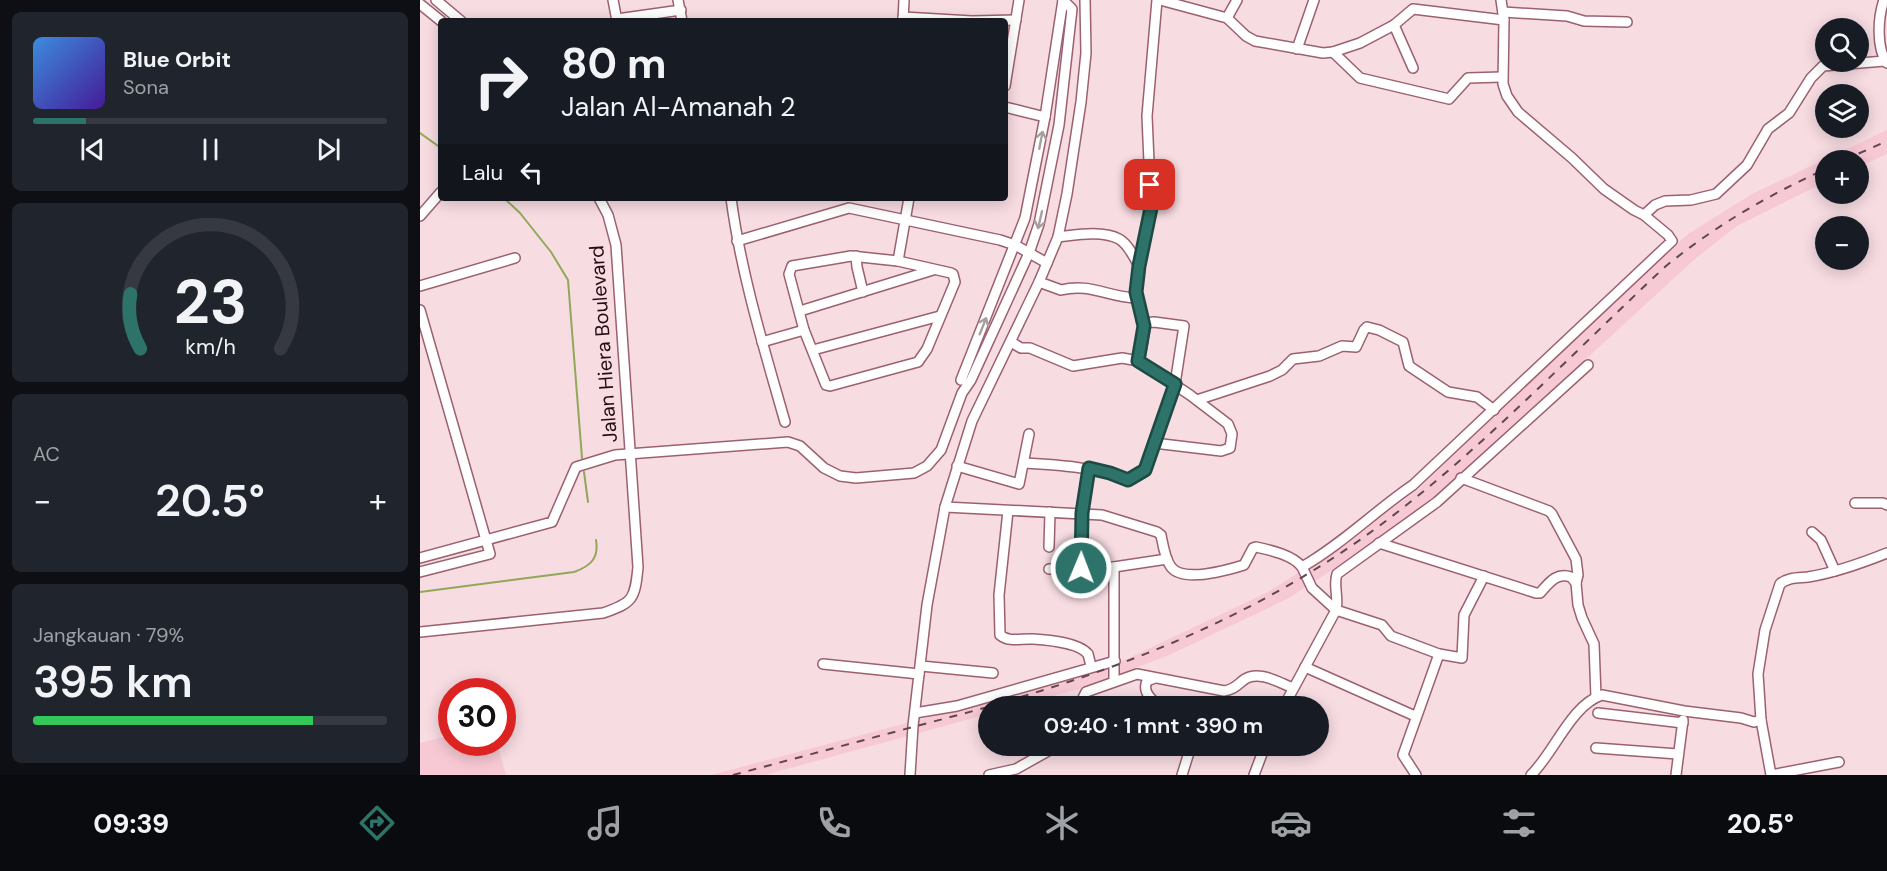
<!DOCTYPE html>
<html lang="id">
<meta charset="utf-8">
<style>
body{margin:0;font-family:"DM Sans",sans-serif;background:#20242c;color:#f1f3f6;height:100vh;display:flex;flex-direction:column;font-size:22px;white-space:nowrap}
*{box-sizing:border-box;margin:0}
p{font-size:20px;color:#9ea1a6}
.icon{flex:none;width:33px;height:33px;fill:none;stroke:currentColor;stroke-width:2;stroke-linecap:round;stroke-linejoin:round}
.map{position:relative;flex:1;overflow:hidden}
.side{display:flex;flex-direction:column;gap:12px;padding:12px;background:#0d0f14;width:420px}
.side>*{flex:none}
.guide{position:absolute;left:18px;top:18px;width:570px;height:183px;border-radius:6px;box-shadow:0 3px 15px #0003;background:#171b24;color:#f1f3f6;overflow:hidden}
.controls{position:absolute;left:1395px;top:18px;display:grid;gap:12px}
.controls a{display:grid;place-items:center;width:54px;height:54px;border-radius:50%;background:#171b24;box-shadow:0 3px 15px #0003;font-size:30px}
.speed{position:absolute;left:18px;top:678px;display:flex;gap:12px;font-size:30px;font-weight:700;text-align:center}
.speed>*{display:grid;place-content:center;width:78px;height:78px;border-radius:50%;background:#171b24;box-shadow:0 3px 15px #0003;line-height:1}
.speed .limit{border:9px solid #d22;background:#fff;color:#111}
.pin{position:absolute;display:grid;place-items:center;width:51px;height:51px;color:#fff;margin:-26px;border-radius:12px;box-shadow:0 3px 9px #0006}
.me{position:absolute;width:66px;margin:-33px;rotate:1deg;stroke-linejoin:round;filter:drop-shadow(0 0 4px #0008)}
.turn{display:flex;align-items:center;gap:21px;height:126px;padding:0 24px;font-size:27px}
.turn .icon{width:78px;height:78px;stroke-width:2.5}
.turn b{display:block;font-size:42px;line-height:51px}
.then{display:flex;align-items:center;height:57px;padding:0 24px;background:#0003;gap:12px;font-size:22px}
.big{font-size:45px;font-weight:600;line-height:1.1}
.side .widget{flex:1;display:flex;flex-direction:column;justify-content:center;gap:9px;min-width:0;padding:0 21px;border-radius:9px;background:#20242c}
.side .dial{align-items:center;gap:0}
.dial svg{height:156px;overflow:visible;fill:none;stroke:#363941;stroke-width:7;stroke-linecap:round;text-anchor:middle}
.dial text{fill:#f1f3f6;stroke:none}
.song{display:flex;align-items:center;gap:18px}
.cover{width:72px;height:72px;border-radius:9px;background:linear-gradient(135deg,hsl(210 70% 55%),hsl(260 70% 35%))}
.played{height:6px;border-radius:3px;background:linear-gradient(90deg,#2d7369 15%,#363941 15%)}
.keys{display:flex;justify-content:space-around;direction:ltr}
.heat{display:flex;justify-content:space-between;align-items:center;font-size:33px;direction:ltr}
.charge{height:9px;border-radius:4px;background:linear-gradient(90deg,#34c759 79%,#363941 0)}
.trip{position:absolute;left:558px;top:696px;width:351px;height:60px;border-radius:30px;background:#171b24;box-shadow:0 3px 15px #0003;font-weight:600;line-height:60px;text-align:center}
.tabs{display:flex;height:96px;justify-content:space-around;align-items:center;background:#090b0e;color:#9ea1a6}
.tabs .icon{width:42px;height:42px}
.tabs .selected{color:#2d7369}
.tabs b{font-size:27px;color:#f1f3f6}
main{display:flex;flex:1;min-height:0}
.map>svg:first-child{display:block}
.built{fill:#f7c9d4}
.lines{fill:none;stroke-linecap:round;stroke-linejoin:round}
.stream{stroke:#90a857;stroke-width:2}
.minor-casing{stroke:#9b6170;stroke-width:12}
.minor{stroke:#fff;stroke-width:9}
.rail{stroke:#60484f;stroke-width:2;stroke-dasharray:8 8;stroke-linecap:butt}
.oneway{stroke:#a79ea1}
.route-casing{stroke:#1d4b44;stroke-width:15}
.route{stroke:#2d7369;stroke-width:10}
.labels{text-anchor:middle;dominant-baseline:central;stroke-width:4.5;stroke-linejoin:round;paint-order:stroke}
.street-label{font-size:20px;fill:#240d14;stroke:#f7dce2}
</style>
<main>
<section class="side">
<div class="widget">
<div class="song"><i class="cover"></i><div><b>Blue Orbit</b><p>Sona</p></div></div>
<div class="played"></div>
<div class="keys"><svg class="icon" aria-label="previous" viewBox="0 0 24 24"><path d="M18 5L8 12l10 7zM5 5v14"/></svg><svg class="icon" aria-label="pause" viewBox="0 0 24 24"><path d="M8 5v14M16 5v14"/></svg><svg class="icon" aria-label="next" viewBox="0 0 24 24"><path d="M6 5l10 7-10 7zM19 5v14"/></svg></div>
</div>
<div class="widget dial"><svg viewBox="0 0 100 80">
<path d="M14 69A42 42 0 1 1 86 69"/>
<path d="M14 69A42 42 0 0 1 9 41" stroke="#2d7369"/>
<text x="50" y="56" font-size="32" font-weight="700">23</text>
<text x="50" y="72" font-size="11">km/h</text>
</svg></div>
<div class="widget"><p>AC</p>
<div class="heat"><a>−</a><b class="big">20.5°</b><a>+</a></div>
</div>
<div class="widget"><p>Jangkauan · 79%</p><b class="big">395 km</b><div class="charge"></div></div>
</section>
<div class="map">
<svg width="1467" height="775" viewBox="0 0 1467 775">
<rect width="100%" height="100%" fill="#f7dce2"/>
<g class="built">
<polygon points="1467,130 1467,154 1439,167 1438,160 1406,160 1405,182 1317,226 1276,258 1008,504 951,545 867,599 747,656 659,689 597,706 568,706 568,714 345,775 291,775 611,690 707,659 846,593 901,559 998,490 1136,354 1268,234 1332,194"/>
<polygon points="31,735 32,742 77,743 86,775 0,775 0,743"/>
</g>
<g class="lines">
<g class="stream">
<polyline points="0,133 21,148"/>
<polyline points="84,198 100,213 131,252 148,280 162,458"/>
<polyline points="164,472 168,502"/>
<path d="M0,592L154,572C171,566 179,558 176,540"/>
</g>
<g class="minor-casing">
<g id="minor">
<polyline points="16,0 41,21"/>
<polyline points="193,0 197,21"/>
<polyline points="258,0 262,21"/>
<polyline points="740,0 807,18 826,36 835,41 903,53 913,52 940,43 974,25 993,9 1084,20"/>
<polyline points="1081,0 1084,20 1083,84 1087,96 1098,112 1152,158 1184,189 1214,210 1224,215 1235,205 1245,201 1271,200 1296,194 1327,165 1348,129 1369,113 1391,78 1403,66 1465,61"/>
<path d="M1464,0C1458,17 1456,48 1467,63"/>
<polyline points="0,4 21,21"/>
<polyline points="1083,12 1147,16 1164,21 1207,22"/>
<polyline points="483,17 552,21 596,20"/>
<polyline points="807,18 817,0"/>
<polyline points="197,19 261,10"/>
<polyline points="483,21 484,0"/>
<polyline points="974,25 993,68"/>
<polyline points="877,49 894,0"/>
<polyline points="913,52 940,78 1029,99 1048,78 1082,77"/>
<polyline points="585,86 599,0"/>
<polyline points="585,107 625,117"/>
<path d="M311,198C321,274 344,348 365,422"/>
<polyline points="0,216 21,192"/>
<path d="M638,237C656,235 682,230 699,239C708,244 714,257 719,266"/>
<polyline points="317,241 429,208 580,240 595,245 627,263"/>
<polygon points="431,256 478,261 531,273 533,274 535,282 507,349 498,362 410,386 406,385 384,330 369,274 372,266"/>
<polyline points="436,256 437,267 443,292"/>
<polyline points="478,261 489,198"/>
<path d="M619,282L641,290C669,283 686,296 714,298L716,296L719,266L731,208L727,116L737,0"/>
<polyline points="0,286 95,258"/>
<polyline points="716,292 724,326"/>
<polyline points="0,310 70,554 0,572"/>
<polyline points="380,311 513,270"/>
<polyline points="342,342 384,330"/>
<polyline points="591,342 601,348 610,348 653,366 702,358 719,361 770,395 808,424 812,434 810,448 801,451 734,443"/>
<polyline points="393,350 520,316"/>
<polyline points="541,380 605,218 625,117 643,0"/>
<polyline points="777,400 850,376 862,370 873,359 899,356 922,346 936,347 944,330 947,327 959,330 983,342 989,366 1028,392 1057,397 1074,410"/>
<path d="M604,463C640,465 674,467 708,480L725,470L755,384L764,326L734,322L726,323L719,361"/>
<polyline points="537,466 599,484 609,434"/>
<polyline points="1041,478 1129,511 1132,514 1156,559 1158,575 1156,583 1158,605 1162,618 1174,644 1176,697"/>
<polyline points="1435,503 1463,503 1467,505"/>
<path d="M525,507L682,515L737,532L741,535C743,545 745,559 751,567C763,583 808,570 824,565L833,548L836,547C850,550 873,555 882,567C922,544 955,511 993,485L1252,241L1248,235L1224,215"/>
<path d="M588,511L579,595L580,635C590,643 601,638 613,639C628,640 658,642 668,654L671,666"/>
<polyline points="1392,532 1401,540 1415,571"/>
<path d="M959,543L1116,593H1120C1129,583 1136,572 1151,577L1156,583"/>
<polyline points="629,547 630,512"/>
<polyline points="0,558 132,522 156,467 195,455 368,442 380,446 404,468 420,476 436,478 494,473 507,466 521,450 542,393 551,380 609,253 619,224 639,125 652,9 643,0"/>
<polyline points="694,567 747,559"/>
<polyline points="882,567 892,588 916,610 962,625 971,636 1019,654 1042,658 1044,615 1064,576"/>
<polyline points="661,568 662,513 669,468"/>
<polyline points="629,569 694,567 694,681"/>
<path d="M0,632L183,613C213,603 215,599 218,567L196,245L188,215L179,198"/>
<polyline points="403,664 499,674"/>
<polyline points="501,666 573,673"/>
<polyline points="885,667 995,716"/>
<path d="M735,678L727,681C722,692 731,698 738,706"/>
<path d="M663,706V698L666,692L717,674L804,691C814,690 818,684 825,679C839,670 860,683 873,688"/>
<path d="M864,706L916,610C919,598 913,585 917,574L1017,502L1168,365"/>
<polyline points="495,713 537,706 695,661"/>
<polyline points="1178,713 1263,723"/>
<polyline points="1176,748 1258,754"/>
<polyline points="490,775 493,726 507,605 525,507 552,421 619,282 638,237 647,194 661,102 666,53 665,0"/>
<polyline points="569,775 596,769 637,746"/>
<polyline points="762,775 771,746"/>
<polyline points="834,775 845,746"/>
<polyline points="996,775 983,755 1019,654"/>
<path d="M1111,775C1134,753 1151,705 1182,695L1264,711L1321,718L1334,722L1341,720"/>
<polyline points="1256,775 1263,720"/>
<path d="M1351,775L1341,720L1338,674L1345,630L1360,584C1368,577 1378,578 1388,577C1414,573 1442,563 1467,553"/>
<polyline points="1351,775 1419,762"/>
</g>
</g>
<use href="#minor" class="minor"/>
<g class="rail">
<polyline points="1424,160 1467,141"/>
<path d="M570,706C683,674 794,632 894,570C1024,491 1135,369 1246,266C1295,226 1348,195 1406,169"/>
<polyline points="313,775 568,707"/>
</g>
</g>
<defs><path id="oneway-shaft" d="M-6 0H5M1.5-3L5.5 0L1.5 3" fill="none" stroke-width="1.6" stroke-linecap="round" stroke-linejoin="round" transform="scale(1.5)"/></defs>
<g class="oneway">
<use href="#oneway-shaft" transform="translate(621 140) rotate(-79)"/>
<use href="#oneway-shaft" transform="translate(620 220) rotate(103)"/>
<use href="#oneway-shaft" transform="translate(563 326) rotate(-68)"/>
</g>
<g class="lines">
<g class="route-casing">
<polyline id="route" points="661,568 662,513 669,468 690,473 708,480 725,470 755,384 718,361 724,326 716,292 719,266 731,208 730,185"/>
</g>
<use href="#route" class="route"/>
</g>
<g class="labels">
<g class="street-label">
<text transform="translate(183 344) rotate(-94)">Jalan Hiera Boulevard</text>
</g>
</g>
</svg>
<div class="controls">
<a><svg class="icon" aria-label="search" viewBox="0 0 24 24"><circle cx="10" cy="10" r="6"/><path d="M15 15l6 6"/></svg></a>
<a><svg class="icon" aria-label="layers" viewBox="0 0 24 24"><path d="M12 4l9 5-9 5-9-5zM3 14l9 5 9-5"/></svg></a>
<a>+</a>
<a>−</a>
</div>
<div class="speed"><div class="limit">30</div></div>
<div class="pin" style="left:730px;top:185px;background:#d93025"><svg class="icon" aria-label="arrive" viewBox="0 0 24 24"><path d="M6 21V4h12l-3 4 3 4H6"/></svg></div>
<svg class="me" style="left:661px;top:568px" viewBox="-20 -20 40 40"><circle r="17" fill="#2d7369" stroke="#fff" stroke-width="3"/><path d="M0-11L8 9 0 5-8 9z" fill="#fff"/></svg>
<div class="trip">09:40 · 1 mnt · 390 m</div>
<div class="guide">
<div class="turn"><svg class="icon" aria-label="right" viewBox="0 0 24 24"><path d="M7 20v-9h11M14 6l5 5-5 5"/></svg><div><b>80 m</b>Jalan Al-Amanah 2</div></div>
<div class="then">Lalu<svg class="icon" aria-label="left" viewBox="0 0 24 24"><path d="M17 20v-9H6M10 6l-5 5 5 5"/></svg></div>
</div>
</div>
</main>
<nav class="tabs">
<b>09:39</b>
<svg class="icon selected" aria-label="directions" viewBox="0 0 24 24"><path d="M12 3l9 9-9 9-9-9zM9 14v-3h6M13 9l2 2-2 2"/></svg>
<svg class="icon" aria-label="music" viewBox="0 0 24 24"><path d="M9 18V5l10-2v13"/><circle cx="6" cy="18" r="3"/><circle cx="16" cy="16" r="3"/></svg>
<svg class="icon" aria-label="phone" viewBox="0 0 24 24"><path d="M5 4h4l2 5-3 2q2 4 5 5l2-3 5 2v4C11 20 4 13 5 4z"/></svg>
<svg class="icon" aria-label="climate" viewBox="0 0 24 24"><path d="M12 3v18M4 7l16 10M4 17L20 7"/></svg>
<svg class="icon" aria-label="car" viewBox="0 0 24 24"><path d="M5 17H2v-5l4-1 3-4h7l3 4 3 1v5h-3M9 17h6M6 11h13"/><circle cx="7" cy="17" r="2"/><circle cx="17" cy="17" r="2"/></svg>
<svg class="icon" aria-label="filters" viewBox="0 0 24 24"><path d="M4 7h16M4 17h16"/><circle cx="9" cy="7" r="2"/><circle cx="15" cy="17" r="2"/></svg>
<b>20.5°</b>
</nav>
